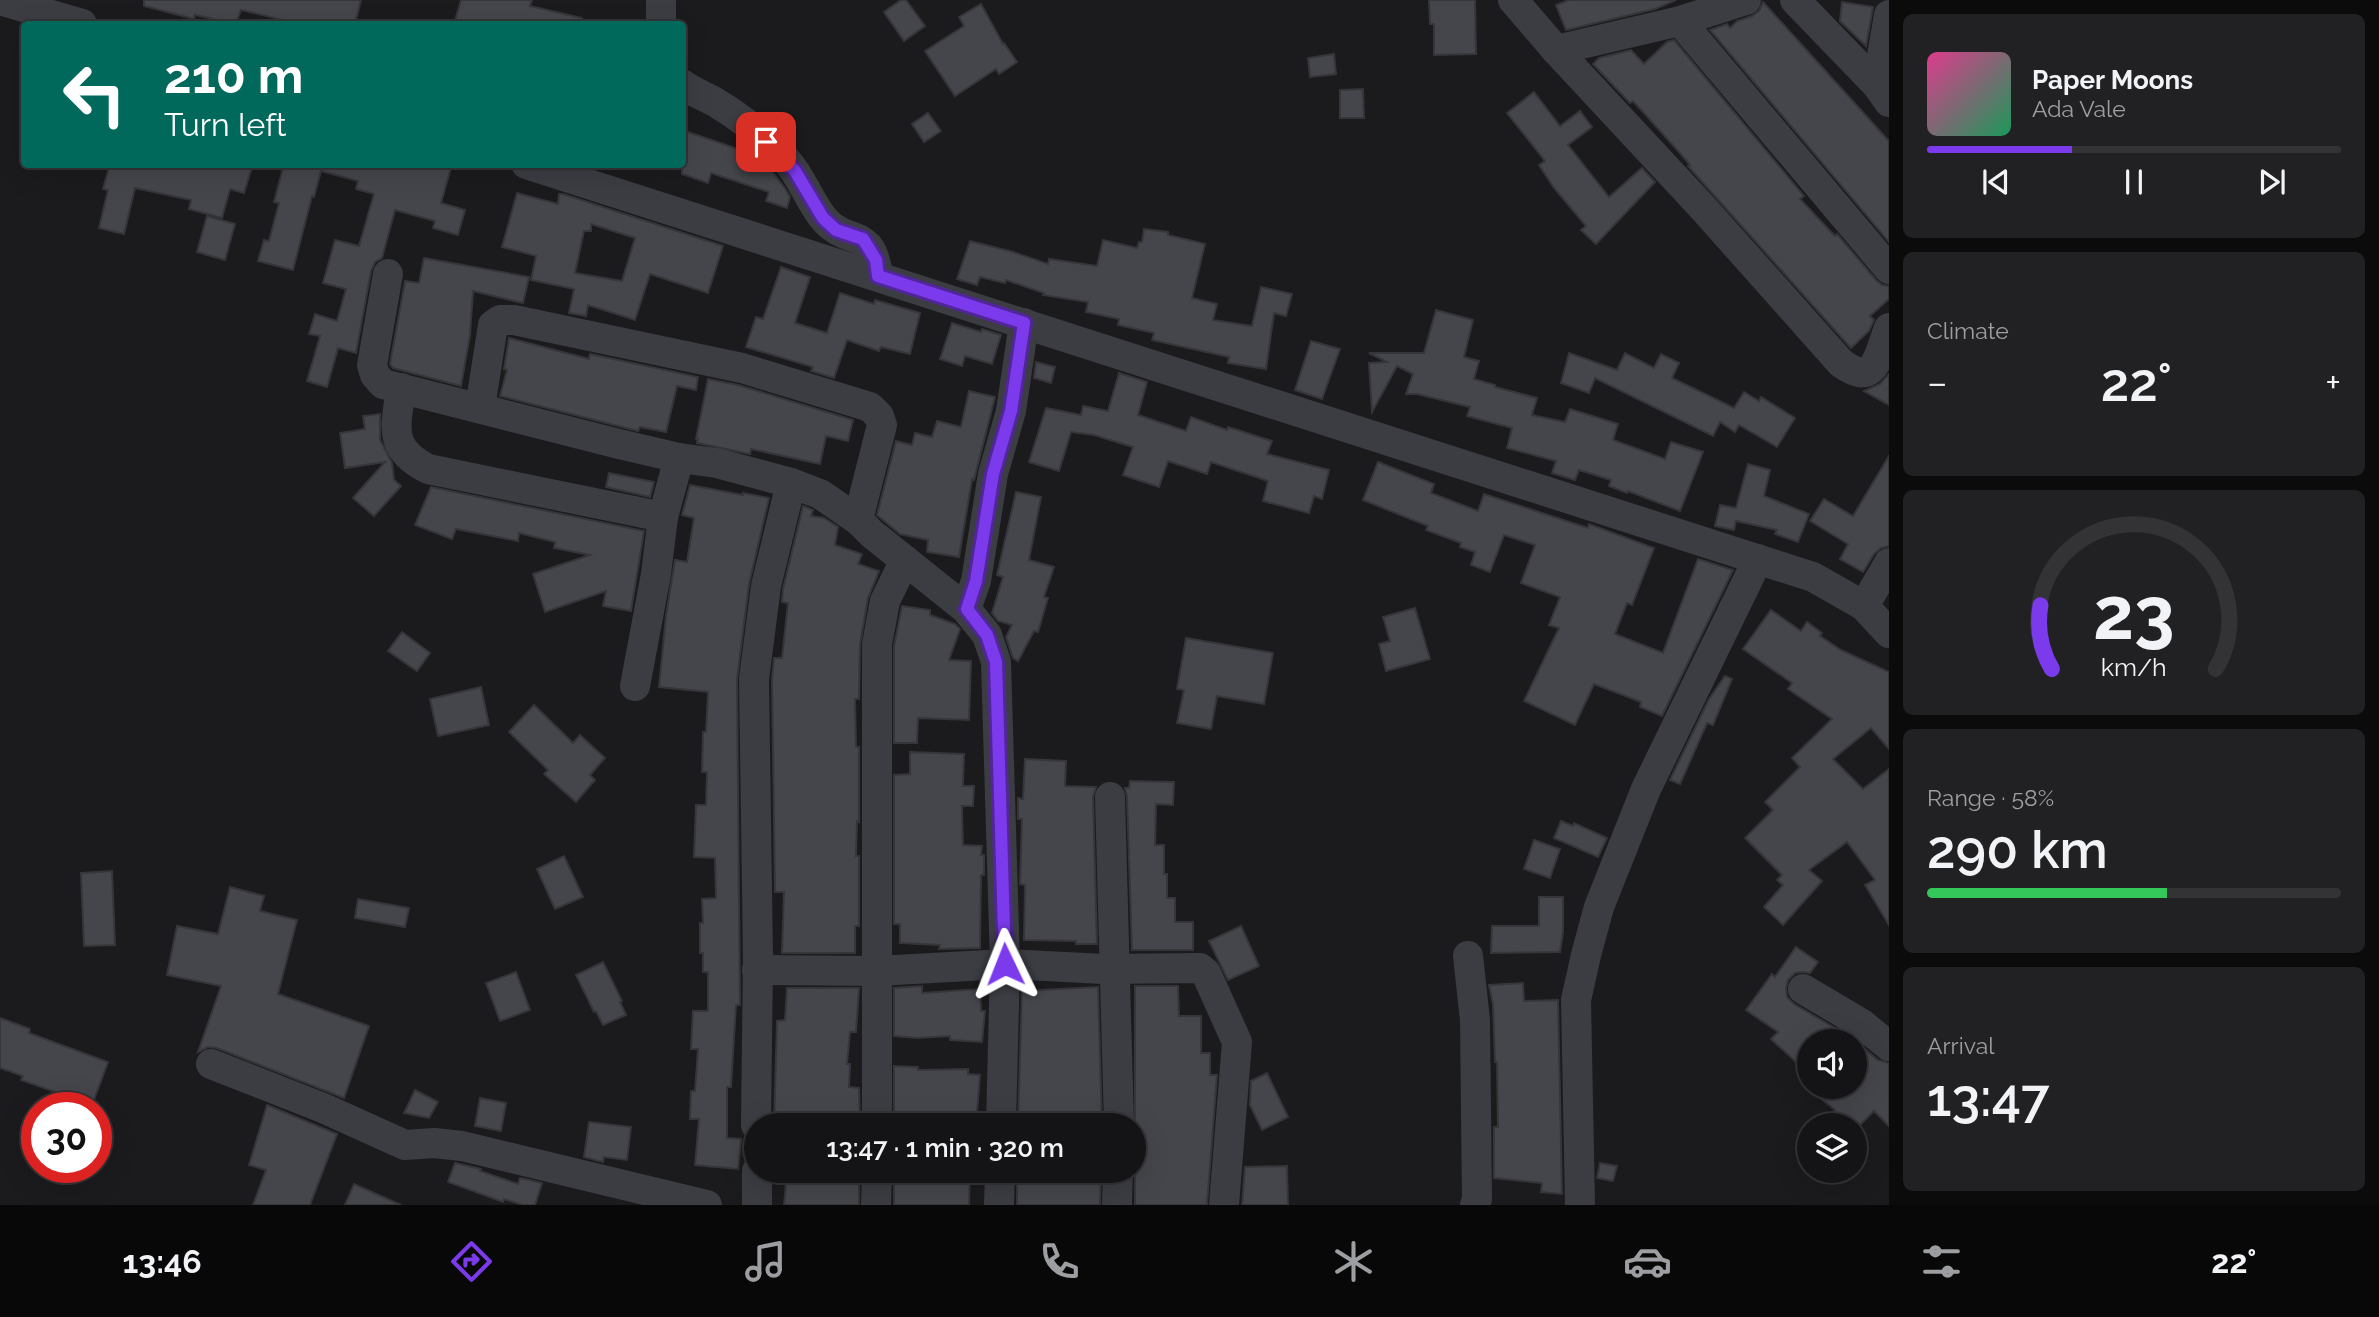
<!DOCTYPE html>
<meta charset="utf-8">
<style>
body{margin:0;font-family:Raleway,sans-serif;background:#212123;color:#f1f3f6;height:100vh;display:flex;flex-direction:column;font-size:26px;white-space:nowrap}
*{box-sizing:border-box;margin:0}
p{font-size:23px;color:#9d9ea1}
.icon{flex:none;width:38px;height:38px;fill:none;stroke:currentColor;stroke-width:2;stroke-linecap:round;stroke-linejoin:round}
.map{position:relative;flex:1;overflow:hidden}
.panel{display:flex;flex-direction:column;gap:14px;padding:14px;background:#0b0b0c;width:490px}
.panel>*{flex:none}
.guide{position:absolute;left:21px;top:21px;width:665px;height:147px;border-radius:7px;box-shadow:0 7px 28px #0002,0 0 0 2px #333335;background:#00695c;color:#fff;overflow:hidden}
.buttons{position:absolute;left:1797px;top:1029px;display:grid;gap:14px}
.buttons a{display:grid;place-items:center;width:70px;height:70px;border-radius:50%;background:#141416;box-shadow:0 7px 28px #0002,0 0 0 2px #333335;font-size:35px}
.speed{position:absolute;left:21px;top:1092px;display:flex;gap:14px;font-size:35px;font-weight:700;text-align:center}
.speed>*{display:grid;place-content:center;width:91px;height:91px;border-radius:50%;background:#141416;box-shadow:0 7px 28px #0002,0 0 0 2px #333335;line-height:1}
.speed .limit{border:10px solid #d22;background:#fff;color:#111}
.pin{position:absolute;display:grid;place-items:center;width:60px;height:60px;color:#fff;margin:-30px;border-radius:14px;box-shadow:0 4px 10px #0006}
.me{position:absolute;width:77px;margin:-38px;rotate:358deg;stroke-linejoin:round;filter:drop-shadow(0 0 5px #0008)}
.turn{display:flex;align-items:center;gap:24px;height:147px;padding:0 28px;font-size:32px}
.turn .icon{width:91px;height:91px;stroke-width:2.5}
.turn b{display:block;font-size:49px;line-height:60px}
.big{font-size:52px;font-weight:600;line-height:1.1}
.panel .card{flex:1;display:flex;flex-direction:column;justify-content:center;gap:10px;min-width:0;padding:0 24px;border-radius:10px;background:#212123}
.panel .dial{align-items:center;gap:0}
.dial svg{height:182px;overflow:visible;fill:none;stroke:#333335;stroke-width:7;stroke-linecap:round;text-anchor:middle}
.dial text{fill:#f1f3f6;stroke:none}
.song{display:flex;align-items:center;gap:21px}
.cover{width:84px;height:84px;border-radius:10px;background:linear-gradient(135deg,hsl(330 70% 55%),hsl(150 70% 35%))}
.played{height:7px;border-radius:4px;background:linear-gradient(90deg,#7c3aed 35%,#333335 35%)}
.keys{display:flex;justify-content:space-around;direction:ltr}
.heat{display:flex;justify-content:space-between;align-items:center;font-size:38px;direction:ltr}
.charge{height:10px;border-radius:5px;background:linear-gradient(90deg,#34c759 58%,#333335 0)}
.trip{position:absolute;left:744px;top:1113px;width:402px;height:70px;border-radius:35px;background:#141416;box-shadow:0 7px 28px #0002,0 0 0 2px #333335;font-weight:600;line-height:70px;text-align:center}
.menu{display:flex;height:112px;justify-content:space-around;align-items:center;background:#080809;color:#9d9ea1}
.menu .icon{width:49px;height:49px}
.menu .selected{color:#7c3aed}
.menu b{font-size:32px;color:#f1f3f6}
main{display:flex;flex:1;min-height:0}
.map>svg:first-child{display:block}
.building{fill:#45464b;stroke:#35353a;stroke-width:2;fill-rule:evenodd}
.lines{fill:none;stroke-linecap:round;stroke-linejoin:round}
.minor{stroke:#3b3d43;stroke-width:30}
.route-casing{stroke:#51269a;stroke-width:18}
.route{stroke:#7c3aed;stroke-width:12}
</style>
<main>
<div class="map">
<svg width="1889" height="1205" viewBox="0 0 1889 1205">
<rect width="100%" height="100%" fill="#1b1b1d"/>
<g class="building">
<polygon points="144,0 361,0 355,24 282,24 283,20 241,10 236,24 195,15 194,19 144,6"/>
<polygon points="461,0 532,0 530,6 582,18 581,24 454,24"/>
<polygon points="901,0 906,0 925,26 904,41 884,12"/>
<polygon points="1429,0 1475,0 1476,54 1434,55 1434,24 1430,24"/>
<polygon points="1569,0 1676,0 1655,9 1566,30 1556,5"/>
<polygon points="1763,2 1889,141 1889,242 1710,30 1727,24 1730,28 1737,21 1752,16 1759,11"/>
<polygon points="1842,2 1873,7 1866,46 1840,21"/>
<polygon points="981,4 1003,44 1004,43 1017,62 999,74 996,69 955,96 925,51 964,26 959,17"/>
<polygon points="1674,40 1804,196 1800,199 1835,236 1837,234 1876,280 1882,285 1889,286 1889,299 1870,316 1874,320 1869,331 1851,348 1688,166 1690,165 1680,153 1633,101 1630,103 1593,64 1599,58 1631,50 1644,64 1667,42"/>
<polygon points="1334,54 1336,74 1310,77 1308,58"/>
<polygon points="1363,89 1364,118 1340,118 1340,90"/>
<polygon points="1534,92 1560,126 1580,111 1592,127 1568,145 1609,197 1642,168 1655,182 1596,244 1581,230 1586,226 1554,188 1539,165 1545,161 1507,113"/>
<polygon points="928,113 941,131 924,142 912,124"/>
<polygon points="682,130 756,155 773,172 786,190 790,197 787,208 766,201 769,192 711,173 708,183 682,174"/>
<polygon points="110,164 253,164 244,193 230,189 222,218 189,209 191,200 135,188 124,234 99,228 108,190 103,189"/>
<polygon points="284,164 452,164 441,203 465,210 458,235 433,228 435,221 395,210 382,258 375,262 371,271 356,353 338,348 327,387 307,381 320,336 309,334 315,314 337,321 346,289 323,283 335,240 359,246 374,194 356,189 358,181 321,171 314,197 312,196 293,270 258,261 264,240 269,241 279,203 274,202"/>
<path d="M517,193L558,204L559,194H563L723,246L708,293L650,274L635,320L588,305L586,316L569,313L574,289L531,280L536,256L502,247ZM591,224L635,238L622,281L575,273L584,231H591Z"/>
<polygon points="207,216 235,224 225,260 197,252"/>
<polygon points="1144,229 1168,232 1168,235 1205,244 1192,298 1217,304 1213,320 1252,326 1261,287 1292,294 1286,316 1274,313 1266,369 1228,363 1229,357 1152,340 1154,333 1118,325 1119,319 1086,312 1088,302 1043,295 1044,293 1006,280 1005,283 980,277 977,285 957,279 970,241 1013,252 1048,264 1049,259 1097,266 1103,240 1137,248 1139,242 1142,242"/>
<polygon points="424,258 529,277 523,303 473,291 470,335 461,386 393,368 390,364 405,281 419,283"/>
<polygon points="781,267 810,277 795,323 827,333 840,293 874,304 875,300 920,313 910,354 881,347 879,351 847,340 834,378 811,371 813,367 746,347 756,317 763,319"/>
<polygon points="1436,310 1473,320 1464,357 1479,361 1474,379 1495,385 1495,387 1537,398 1532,415 1565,422 1570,409 1618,424 1613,440 1665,459 1671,442 1703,452 1680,511 1628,491 1627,493 1609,486 1611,480 1579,470 1575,480 1552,473 1556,461 1507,448 1512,428 1467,416 1470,407 1417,394 1406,394 1413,374 1397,366 1372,412 1369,363 1387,362 1369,353 1424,353"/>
<polygon points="952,323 981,332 982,329 1001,335 992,364 965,356 962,366 940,359"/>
<polygon points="509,338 589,359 590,354 698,377 696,390 677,386 666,432 640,427 638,431 500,396 507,370 504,369"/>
<polygon points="1311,341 1340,349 1322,399 1295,390"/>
<polygon points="1569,353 1617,370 1625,353 1654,368 1661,354 1679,363 1672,378 1734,408 1744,392 1759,401 1761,397 1795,418 1777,447 1739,425 1735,432 1720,422 1713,436 1595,378 1589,393 1561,383"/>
<polygon points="1036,362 1055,367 1051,383 1034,378"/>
<polygon points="1119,373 1147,382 1138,415 1186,431 1191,417 1227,430 1228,427 1272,441 1267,454 1329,470 1322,499 1314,496 1309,513 1263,501 1268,481 1211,462 1207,474 1168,461 1159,487 1123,475 1133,447 1094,435 1071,432 1059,471 1029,462 1046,408 1081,415 1083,406 1108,411"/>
<polygon points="1889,374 1889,405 1864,391 1880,384"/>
<polygon points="708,379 738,385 853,420 848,441 826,436 820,464 751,449 750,454 697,443 698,439 696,439"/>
<polygon points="969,391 995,397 974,480 972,479 959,557 927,552 928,540 900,534 877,515 896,441 912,445 915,433 932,437 937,421 961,427"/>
<polygon points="380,414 380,440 392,463 394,480 401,486 374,516 353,498 385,462 345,468 340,433 365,429 363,416"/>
<polygon points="1889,456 1889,546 1881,548 1874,554 1863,572 1840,559 1848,544 1810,521 1824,499 1853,516"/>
<polygon points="1378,462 1434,484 1431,493 1478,511 1484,494 1588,528 1589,524 1654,548 1632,605 1627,603 1615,634 1663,653 1698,559 1733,570 1662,716 1640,707 1641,702 1594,684 1575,725 1524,701 1559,628 1549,625 1560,597 1521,583 1535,545 1504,535 1490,572 1471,565 1475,552 1460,547 1461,543 1426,530 1428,526 1363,500"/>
<polygon points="1748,464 1770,470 1764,496 1809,514 1798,542 1775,534 1777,530 1736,521 1734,530 1715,526 1720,505 1736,508"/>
<polygon points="609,473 654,482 650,497 606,487"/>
<polygon points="690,485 743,495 743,493 769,498 749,584 737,679 740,1005 736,1005 731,1087 727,1087 727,1138 741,1139 738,1169 695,1165 699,1119 690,1119 691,1091 695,1091 698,1049 691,1049 693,1011 708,1011 708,972 703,972 703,953 700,953 700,923 703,923 702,899 716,898 715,858 694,857 696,805 706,805 707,772 702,772 703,732 706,732 708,692 659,687 666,616 675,560 687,562 694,518 682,515"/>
<polygon points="431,487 644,531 631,611 603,606 606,591 545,612 533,574 590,555 554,548 555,542 519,533 518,541 456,529 452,539 415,525"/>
<polygon points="1016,492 1041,497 1029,560 1054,567 1044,597 1048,598 1038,632 1034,631 1018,661 1013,658 1006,637 1012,625 998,621 992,613 1003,577 997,575"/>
<polygon points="803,506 813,510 811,516 824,518 838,527 835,545 862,554 858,564 879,571 868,598 860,644 859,699 855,699 856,747 859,747 859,822 857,821 856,856 859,856 859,926 855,926 855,953 782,953 784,892 775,892 772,680 774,658 782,658 788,603 782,602 783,589"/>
<polygon points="902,606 930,610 930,615 955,624 960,629 949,660 971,661 969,720 918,718 917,743 894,743 894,646"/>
<polygon points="1415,608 1430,659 1386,671 1379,644 1390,641 1383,617"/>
<polygon points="1771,610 1801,631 1807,622 1822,633 1820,636 1841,650 1889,672 1889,749 1871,728 1833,759 1863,789 1889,769 1889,925 1865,885 1875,880 1847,842 1809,870 1822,881 1783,925 1764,907 1783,885 1777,880 1782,875 1745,838 1773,810 1765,802 1800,767 1792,758 1832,719 1788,689 1792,683 1743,649"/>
<polygon points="402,632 430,653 417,671 388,651"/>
<polygon points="1186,638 1273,653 1264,704 1217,696 1211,729 1177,723 1184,690 1177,689"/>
<polygon points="1725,676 1732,679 1713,725 1707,723 1680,784 1670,780 1709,699"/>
<polygon points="481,687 489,725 438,736 430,699"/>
<polygon points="534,705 573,743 580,735 605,758 590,775 595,780 576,802 544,774 548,770 509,732"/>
<polygon points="910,752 964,754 963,786 974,786 973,806 962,806 963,845 982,846 981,855 984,855 984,875 981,875 980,948 939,949 940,945 900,943 900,924 894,924 894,775 910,774"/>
<polygon points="1025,759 1066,761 1065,786 1096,787 1093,797 1097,944 1076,944 1076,941 1024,940 1025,885 1020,884 1022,819 1018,819 1018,798 1023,799"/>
<polygon points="1130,781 1174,782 1173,805 1156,804 1155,845 1164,845 1164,874 1167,874 1167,898 1175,898 1175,922 1193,922 1193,950 1132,950 1127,797 1125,788 1129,788"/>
<polygon points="1561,821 1573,826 1574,823 1607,838 1598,857 1554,838"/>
<polygon points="1534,840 1560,849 1550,878 1524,869"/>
<polygon points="564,856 583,897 555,909 537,869"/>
<polygon points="112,871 115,945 84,946 81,873"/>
<polygon points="230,887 264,896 260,911 297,920 278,994 369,1026 344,1098 217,1048 208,1047 198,1052 221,986 167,975 177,926 218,934"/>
<polygon points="1539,897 1563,897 1563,932 1560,952 1491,953 1492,926 1539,926"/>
<polygon points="358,899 409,908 405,927 355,918"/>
<polygon points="1241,926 1259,966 1228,980 1209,941"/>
<polygon points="1796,947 1818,962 1810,973 1803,972 1795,973 1788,980 1786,988 1787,997 1794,1004 1852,1038 1878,1060 1889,1063 1889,1126 1874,1111 1860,1125 1845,1125 1832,1113 1835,1110 1807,1087 1855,1087 1855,1041 1810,1041 1810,1075 1771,1039 1778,1032 1746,1010 1772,974 1775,977"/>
<polygon points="603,962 622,1001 620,1002 626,1015 603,1025 596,1011 594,1012 576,975"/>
<polygon points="516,972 530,1010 500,1021 486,983"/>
<polygon points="1523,983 1524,1001 1558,1000 1562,1194 1541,1192 1542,1183 1494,1178 1494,1127 1498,1127 1497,1062 1495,1062 1493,1004 1489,985"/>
<polygon points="922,986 922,993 980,989 981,1011 985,1011 982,1042 950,1040 950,1036 918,1038 894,1036 894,988"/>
<polygon points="1135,986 1178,986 1179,1016 1201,1016 1201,1053 1210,1053 1210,1075 1217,1075 1207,1205 1135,1205"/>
<polygon points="1098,987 1102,1125 1018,1125 1022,991"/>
<polygon points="787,988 859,988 856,1032 850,1032 847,1064 850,1064 849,1087 859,1088 860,1125 774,1125 777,1021 785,1020"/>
<polygon points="0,1018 30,1029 29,1033 108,1062 92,1105 21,1080 23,1076 0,1068"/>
<polygon points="894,1066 918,1067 918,1070 968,1069 968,1074 980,1075 976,1125 894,1125"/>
<polygon points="1267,1073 1288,1117 1262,1130 1250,1105 1251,1081"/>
<polygon points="415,1090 438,1102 429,1118 404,1113"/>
<polygon points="480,1098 506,1103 501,1131 475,1126"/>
<polygon points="267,1105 337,1134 310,1205 253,1205 266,1170 249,1165"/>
<polygon points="589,1122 631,1127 627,1160 604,1157 603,1162 584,1157"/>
<polygon points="455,1163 481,1169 480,1171 518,1184 520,1178 542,1183 535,1205 523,1205 504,1199 503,1202 448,1182"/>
<polygon points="1600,1163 1617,1166 1613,1181 1597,1178"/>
<polygon points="1287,1166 1288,1205 1242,1205 1245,1167"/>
<polygon points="836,1171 859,1171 859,1205 784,1205 787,1172 835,1175"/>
<polygon points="894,1171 970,1171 969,1205 894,1205"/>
<polygon points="1017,1171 1101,1171 1100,1205 1017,1205"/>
<polygon points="354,1184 401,1205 345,1205"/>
</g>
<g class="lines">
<g class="minor">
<polyline points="0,0 82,24"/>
<polyline points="661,0 661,24"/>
<path d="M1513,0L1556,50L1704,209L1841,363C1876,389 1878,355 1889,328"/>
<polyline points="1795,0 1877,85 1889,102"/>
<polyline points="1680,21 1889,269"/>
<polyline points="1556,50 1680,21 1746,0"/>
<path d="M682,84C693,92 704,96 715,102C740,117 766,138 786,160C802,177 809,201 824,219C848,247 872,225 878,276"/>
<polyline points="1877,85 1889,15"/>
<polyline points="526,164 1813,577 1864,606 1889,633"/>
<polyline points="388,274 372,365 375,375 383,384 619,444 679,458 717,463 791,483 820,494 858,520 872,534 966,609 976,581 993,474 1011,411 1024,323"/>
<path d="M401,388C396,427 387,448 428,469L663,517"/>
<polyline points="480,408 493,325 500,320 514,320 742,368 870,407 879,416 882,425 858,520"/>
<polyline points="1864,606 1889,563"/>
<polyline points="966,609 987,635 996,662 1005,964 1001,1125"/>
<polyline points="635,686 656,574 663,517 679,458"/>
<polyline points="1110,797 1119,1125"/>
<polyline points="1468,956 1475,1020 1477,1199 1475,1205"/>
<polyline points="757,970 877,971 1005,964 1104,969 1200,968 1206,973 1237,1042 1224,1205"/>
<polyline points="1803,989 1862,1024 1889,1046"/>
<polyline points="211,1064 323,1108 405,1145 434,1143 462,1146 707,1205"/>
<polyline points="756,1125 758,958 754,679 766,586 791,483"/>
<polyline points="877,1125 877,644 885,601 905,560"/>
<polyline points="757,1171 757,1205"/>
<polyline points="876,1205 877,1171"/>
<polyline points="999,1205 1000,1171"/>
<polyline points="1117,1205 1118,1171"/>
<polyline points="1580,1205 1576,1000 1586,955 1599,907 1646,789 1758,559"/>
</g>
</g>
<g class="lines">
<g class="route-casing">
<polyline id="route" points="766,142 795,171 823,218 836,230 863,239 876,260 878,276 1024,323 1011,411 993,474 976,581 967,609 987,635 996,662 1005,964"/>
</g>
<use href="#route" class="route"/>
</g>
</svg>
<div class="buttons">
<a><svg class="icon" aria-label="sound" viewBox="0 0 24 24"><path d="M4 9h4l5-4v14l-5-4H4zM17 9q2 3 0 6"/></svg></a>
<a><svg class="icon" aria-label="layers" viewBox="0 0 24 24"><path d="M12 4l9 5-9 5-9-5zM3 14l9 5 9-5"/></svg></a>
</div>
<div class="speed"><div class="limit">30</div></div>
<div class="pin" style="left:766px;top:142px;background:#d93025"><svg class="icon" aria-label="arrive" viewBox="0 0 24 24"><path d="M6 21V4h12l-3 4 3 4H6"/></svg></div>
<svg class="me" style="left:1005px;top:964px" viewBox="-20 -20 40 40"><path d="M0-17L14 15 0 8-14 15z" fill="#7c3aed" stroke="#fff" stroke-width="4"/></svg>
<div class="trip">13:47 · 1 min · 320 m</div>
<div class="guide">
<div class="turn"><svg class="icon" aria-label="left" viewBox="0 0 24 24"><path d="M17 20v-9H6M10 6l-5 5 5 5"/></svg><div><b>210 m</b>Turn left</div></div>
</div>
</div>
<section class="panel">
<div class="card">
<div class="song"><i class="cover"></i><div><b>Paper Moons</b><p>Ada Vale</p></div></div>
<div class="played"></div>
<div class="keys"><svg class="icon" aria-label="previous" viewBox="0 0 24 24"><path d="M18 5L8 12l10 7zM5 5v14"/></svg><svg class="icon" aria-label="pause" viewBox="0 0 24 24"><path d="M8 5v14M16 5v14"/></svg><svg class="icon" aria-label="next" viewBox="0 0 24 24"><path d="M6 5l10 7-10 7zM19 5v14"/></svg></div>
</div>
<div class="card"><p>Climate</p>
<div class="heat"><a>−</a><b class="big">22°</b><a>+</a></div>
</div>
<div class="card dial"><svg viewBox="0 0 100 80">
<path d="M14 69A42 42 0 1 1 86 69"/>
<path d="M14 69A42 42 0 0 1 9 41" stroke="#7c3aed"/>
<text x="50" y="56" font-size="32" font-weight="700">23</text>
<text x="50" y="72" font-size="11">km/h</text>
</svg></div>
<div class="card"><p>Range · 58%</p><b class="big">290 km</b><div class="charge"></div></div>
<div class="card"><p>Arrival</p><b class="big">13:47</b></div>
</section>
</main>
<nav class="menu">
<b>13:46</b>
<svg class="icon selected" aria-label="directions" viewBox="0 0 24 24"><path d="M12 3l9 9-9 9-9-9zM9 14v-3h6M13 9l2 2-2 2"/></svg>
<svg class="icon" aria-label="music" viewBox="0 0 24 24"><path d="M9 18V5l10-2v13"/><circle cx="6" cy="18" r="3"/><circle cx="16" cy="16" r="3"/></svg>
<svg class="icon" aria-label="phone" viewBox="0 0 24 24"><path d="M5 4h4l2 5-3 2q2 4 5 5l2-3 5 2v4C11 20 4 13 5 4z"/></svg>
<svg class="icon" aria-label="climate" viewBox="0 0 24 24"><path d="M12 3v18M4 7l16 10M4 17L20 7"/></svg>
<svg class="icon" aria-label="car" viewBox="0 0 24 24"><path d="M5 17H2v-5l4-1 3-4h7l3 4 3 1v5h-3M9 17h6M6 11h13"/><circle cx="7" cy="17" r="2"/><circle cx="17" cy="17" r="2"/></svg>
<svg class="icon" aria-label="filters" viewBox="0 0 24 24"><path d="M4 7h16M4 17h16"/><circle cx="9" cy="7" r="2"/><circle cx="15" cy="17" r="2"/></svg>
<b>22°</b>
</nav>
